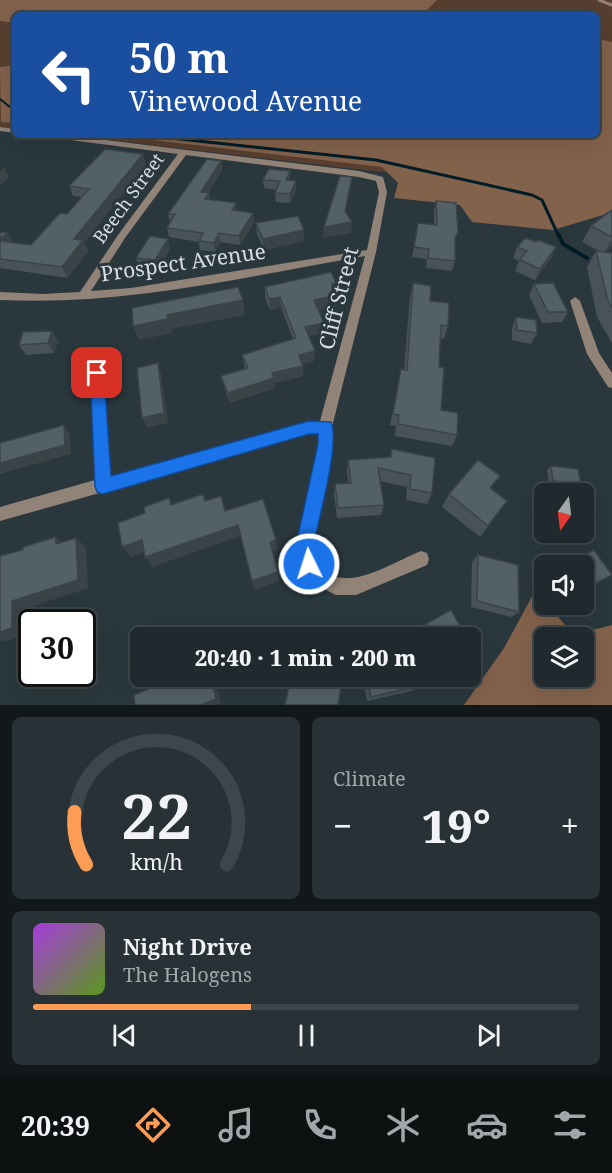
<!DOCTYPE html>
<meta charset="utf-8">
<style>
body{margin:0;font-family:"Noto Serif",serif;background:#283236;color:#f1f3f6;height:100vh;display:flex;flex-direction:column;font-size:22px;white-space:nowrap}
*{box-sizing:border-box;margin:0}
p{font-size:20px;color:#a2a7aa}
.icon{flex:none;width:33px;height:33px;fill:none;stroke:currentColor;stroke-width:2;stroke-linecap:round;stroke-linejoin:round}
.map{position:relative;height:705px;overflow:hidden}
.sheet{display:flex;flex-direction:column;gap:12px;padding:12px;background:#121719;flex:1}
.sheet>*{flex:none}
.banner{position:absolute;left:12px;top:12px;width:588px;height:126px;border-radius:9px;box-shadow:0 6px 24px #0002,0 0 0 2px #3d464a;background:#1a4fa0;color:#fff;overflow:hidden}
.needle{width:39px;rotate:194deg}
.tools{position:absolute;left:534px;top:483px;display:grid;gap:12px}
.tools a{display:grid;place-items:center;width:60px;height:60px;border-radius:9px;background:#202a2e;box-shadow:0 6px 24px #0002,0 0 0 2px #3d464a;font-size:30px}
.speed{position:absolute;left:18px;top:609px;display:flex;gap:12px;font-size:30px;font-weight:700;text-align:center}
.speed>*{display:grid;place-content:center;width:78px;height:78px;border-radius:50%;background:#202a2e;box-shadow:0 6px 24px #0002,0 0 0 2px #3d464a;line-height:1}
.speed .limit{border:3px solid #111;border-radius:9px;background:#fff;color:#111}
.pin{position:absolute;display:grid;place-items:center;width:51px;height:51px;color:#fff;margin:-26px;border-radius:12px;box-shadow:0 3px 9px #0006}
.me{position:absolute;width:66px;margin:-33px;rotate:356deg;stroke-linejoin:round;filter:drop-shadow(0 0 4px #0008)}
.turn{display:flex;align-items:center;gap:21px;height:126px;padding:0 18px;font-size:27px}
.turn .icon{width:78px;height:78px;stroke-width:2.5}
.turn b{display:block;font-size:42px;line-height:51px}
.big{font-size:45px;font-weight:800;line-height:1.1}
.sheet .tile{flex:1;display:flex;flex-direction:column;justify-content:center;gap:9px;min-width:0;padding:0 21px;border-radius:9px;background:#283236}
.sheet .dial{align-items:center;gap:0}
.dial svg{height:156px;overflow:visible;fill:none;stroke:#3d464a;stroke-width:7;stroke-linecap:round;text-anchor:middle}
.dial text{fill:#f1f3f6;stroke:none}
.song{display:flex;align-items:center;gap:18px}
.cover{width:72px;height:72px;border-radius:9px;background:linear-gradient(135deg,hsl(280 70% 55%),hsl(90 70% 35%))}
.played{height:6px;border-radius:3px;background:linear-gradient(90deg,#fd9d55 40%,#3d464a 40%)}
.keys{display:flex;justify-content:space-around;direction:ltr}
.heat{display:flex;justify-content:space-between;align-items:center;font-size:33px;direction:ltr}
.sheet .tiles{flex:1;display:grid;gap:12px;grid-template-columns:1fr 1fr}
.tile:last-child{grid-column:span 2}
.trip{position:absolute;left:130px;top:627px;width:351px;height:60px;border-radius:9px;background:#202a2e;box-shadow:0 6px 24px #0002,0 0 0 2px #3d464a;font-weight:800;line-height:60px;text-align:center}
.dock{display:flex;height:96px;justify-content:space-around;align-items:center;background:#0d1112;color:#a2a7aa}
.dock .icon{width:42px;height:42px}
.dock .current{color:#fd9d55}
.dock b{font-size:27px;color:#f1f3f6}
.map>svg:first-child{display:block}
.green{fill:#583f2f}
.forest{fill:#83624c;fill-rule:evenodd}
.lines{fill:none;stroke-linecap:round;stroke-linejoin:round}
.stream-far2{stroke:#001d27;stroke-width:2}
.stream-far1{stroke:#001d27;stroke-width:3}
.stream{stroke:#001d27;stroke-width:4}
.service{stroke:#928378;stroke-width:3}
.minor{fill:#928378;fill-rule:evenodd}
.wall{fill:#475359}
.shaded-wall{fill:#3a4448}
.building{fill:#536167;stroke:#3a4448;stroke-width:1.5}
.route{fill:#1a73e8;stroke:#114b97;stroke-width:1.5}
.labels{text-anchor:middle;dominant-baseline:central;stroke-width:6;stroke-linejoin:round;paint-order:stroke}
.far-street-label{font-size:18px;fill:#d6dee1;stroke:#2a383d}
.street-label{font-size:21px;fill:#d6dee1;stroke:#2a383d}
</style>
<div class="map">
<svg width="612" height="705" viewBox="0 0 612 705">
<rect width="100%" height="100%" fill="#2a383d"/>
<polygon class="green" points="0,0 612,0 612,196 346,168 67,135 597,135 597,15 15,15 15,129 0,127"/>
<g class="forest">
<polygon points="0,0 437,0 422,15 15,15 15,23 0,21"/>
<polygon points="597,39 612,42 612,210 603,215 553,230 472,222 460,205 394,198 398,183 382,167 110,135 597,135"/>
<polygon points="15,65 15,123 1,122 0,67"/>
<path d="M535,591L574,635L612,625V705H464L504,648ZM544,638H584V676H544Z"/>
</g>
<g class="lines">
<g class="stream-far2">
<polyline points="0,99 15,111"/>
<polyline points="143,135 184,139"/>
</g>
<polyline class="stream-far1" points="170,138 376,160 532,195 542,200 559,237"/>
<polyline class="stream" points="559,235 563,244 587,258"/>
<polyline class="service" points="599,0 612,5"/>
<g class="minor">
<polygon points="0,127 15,129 15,133 0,131"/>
<path d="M43,135H65L359,171L383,177L387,192L376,252L332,427L333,444L313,545C327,607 384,566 421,551L427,553L429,559L427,565L356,595H336L314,584L303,570L297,545L319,444V433L309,434L0,521V507L95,480L91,373L93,370H101L103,373L110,477L309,422L320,421L365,256C244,277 123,306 0,300V292L43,294L80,292L118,235L178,154L47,137ZM186,155L359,177L376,181L379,192L367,250L131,288L91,291L125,238Z"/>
<polygon points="575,297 580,301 599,353 612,373 612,388 608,387 587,354 570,301"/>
</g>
</g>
<g class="wall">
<polygon points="221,161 222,170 208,193 209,193 210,200 237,211 254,222 240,245 220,242 215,252 200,250 199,242 169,237 167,228 170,222 168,214"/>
<polygon points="146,164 84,243 88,251 67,278 0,268 0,232 7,233 12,242 31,245 67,214 81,197 73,196 69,186"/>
<polygon points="263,180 296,181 296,190 290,203 276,202 275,193 276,190 264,188"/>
<polygon points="436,201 455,241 455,261 452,271 426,268 427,259 412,257 418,223 434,225 434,211"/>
<polygon points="612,210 612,246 605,252 612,253 612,343 597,317 587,267 596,251 601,252 582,242 591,226"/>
<polygon points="256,223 304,241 264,250 257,234"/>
<polygon points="536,242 556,247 551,258 535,280 515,271 519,261 513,258 517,247"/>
<polygon points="170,249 158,271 139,269 136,258"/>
<polygon points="336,283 336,292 338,295 337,306 318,310 324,323 323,333 309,336 314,361 302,364 303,376 274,383 275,388 230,403 224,386 221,376 245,369 242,355 293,339 281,307 270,310 265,298 265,287"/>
<polygon points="413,283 430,301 448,326 444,339 440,338 439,367 441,410 457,435 452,446 395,436 396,426 390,425 401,369 404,370 410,296"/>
<polygon points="534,284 568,312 562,322 542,323 529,295"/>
<polygon points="516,317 537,333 531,344 512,340 512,328"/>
<polygon points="52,331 58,341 54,353 26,355 19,345"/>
<polygon points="392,449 432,493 427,504 406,500 407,487 380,481 384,505 381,515 337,518 334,495 335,484 348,483 347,471 348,460 390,457"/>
<polygon points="551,466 581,484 577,489 549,485 547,470"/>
<polygon points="491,489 507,501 480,537 442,507 449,494"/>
<polygon points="478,555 519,612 511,617 471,607 472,562"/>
<polygon points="415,630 467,638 409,638"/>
<polygon points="362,676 415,676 418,686 412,691 367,701"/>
<polygon points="430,676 458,676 436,690"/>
</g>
<g class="shaded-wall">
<polygon points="143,154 146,164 84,243 88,251 67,278 62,267 74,239"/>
<polygon points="221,161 222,170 203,201 201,192"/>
<polygon points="4,167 9,177 0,185 0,171"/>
<polygon points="290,171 290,180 286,189 286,180"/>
<polygon points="352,177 351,187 344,221 345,211"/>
<polygon points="296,181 296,190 290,203 290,194"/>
<polygon points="209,193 210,202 205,199"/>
<polygon points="236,203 237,212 232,210"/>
<polygon points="253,213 254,222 240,245 239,236"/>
<polygon points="352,222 351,233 323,238 324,227"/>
<polygon points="304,230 304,241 264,250 263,239"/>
<polygon points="7,233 13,243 0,243 0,239"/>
<polygon points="219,233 220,242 215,252 214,243"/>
<polygon points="168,239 170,249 158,271 155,260"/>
<polygon points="612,239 612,246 604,253"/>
<polygon points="556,247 551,258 535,280 540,269"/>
<polygon points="336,283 336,294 332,284"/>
<polygon points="338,295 337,306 313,311 314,300"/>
<polygon points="280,297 281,307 270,310 269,299"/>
<polygon points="243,300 245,315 171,329 172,333 139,340 133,326 167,315"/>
<polygon points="324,323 323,333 305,337 305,327"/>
<polygon points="52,331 58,341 54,353 48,343"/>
<polygon points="315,351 314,361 299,365 299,355"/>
<polygon points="158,363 161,374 168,423 147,428 142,418"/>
<polygon points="303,366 303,376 274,383 275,388 230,403 228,393 272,373"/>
<polygon points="64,425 70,434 71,454 0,474 0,463"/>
<polygon points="238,525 241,536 152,567 145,557"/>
<polygon points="56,537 66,547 56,544"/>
<polygon points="76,538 86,547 88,588 25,609 25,634 4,642 0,640 0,632 12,601"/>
<polygon points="142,540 149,550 131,557 122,547"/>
<polygon points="276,540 277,550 271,552 270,542"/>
<polygon points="278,572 279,581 255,590 252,581"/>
<polygon points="612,575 602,581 584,591 584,589"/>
<polygon points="211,676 215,676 221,703 216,705 201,705"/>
</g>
<g class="building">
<polygon points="105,149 143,154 74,239 83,240 62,267 0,259 0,241 31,245 60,213 67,214 89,189 69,186"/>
<polygon points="207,159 221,161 201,192 209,193 205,199 236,203 232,210 253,213 239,236 219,233 214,243 199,241 203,233 167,228 175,214 168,214"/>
<polygon points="269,169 290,171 286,180 296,181 290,194 275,193 280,181 263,180"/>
<polygon points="340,176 352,177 345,211 352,222 324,227"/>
<polygon points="436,201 456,203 458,232 455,238 455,261 428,258 429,249 414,247 418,223 437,225"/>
<polygon points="612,210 612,237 591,226"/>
<polygon points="298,216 304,230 263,239 256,223"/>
<polygon points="0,232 7,233 0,239"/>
<polygon points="150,236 168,239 155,260 136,258"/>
<polygon points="525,238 536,242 538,240 556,247 540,269 520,260 527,251 517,247"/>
<polygon points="596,251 612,253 612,308 608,301"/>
<polygon points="331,272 336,283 332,284 338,295 314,300 324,323 305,327 315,351 299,355 303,366 272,373 274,378 228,393 221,376 248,368 242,355 296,338 280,297 269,299 265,287"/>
<polygon points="413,283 431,286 430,301 449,303 448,326 441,325 439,367 444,368 441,410 458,413 457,435 398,424 399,415 393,414 401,369 407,370"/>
<polygon points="553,283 568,312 548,312 534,284"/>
<polygon points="238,287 243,300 167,315 168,319 133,326 132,308"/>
<polygon points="516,317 536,320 537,333 517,330"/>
<polygon points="52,331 48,343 19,345 23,332"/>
<polygon points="158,363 164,413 142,418 137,368"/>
<polygon points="64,425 65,445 0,463 0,443"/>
<polygon points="392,449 435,458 432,493 410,489 411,475 378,468 384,505 338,508 335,484 351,483 348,460 391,457"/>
<polygon points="478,460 500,476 490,488 507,501 488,526 449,494"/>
<polygon points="551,466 578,469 581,484 553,481"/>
<polygon points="203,494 205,501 221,496 225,511 263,499 276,540 270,542 278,572 252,581 238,525 145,557 142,540 122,547 118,523 145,513 144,507 169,498 171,505"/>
<polygon points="56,537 56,544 76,538 78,580 12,601 12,628 0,632 0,556 23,550 23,547"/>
<polygon points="594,550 612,575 584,589 584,566 562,566"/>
<polygon points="478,555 518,565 519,612 477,601"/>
<polygon points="451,610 467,638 419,638 415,630"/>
<polygon points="402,629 404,638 362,638"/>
<polygon points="471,644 482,663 471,669"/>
<polygon points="179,676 211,676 216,699 201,705 135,705 134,695"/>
<polygon points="291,676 343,676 338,705 285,705"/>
<polygon points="366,676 415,676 418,686 371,697"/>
<polygon points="440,676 458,676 444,685"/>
</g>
<path class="route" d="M97,367L102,369L104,373L111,476L309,421L331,422C340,442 320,514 315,538C313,550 320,560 315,570L309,573L302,570L296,545L318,444V434H309L103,494L97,492L95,486L90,373L92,369Z"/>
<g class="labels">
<g class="far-street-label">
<text transform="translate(128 198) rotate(-54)">Beech Street</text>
</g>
<g class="street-label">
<text transform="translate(183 262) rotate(-8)">Prospect Avenue</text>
<text transform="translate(338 298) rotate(-76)">Cliff Street</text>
</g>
</g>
</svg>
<div class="tools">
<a><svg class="needle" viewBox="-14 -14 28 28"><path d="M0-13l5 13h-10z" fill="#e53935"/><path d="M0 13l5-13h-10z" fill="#a2a7aa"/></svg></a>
<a><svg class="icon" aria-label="sound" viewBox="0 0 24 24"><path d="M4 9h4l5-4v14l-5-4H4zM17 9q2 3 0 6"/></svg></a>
<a><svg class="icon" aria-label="layers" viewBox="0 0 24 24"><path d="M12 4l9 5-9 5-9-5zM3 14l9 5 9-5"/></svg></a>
</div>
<div class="speed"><div class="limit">30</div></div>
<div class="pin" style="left:97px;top:373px;background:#d93025"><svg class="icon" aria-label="arrive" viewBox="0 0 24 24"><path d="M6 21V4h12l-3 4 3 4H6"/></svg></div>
<svg class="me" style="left:309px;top:564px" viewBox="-20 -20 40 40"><circle r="17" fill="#1a73e8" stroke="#fff" stroke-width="3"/><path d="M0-11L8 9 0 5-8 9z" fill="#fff"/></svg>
<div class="trip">20:40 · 1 min · 200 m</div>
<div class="banner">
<div class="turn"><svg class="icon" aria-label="left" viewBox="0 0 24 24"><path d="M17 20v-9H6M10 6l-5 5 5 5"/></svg><div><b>50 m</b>Vinewood Avenue</div></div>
</div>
</div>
<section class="sheet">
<div class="tiles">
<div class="tile dial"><svg viewBox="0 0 100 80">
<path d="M14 69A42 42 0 1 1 86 69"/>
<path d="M14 69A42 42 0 0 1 8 42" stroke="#fd9d55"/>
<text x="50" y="56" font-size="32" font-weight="700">22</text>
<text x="50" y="72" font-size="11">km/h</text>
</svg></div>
<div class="tile"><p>Climate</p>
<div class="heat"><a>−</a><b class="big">19°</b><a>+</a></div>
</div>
<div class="tile">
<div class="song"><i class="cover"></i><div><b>Night Drive</b><p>The Halogens</p></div></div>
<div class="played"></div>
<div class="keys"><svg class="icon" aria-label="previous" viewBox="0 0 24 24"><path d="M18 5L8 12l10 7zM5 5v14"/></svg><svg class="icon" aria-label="pause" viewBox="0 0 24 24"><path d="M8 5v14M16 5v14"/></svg><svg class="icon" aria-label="next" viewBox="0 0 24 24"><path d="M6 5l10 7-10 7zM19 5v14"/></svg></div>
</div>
</div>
</section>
<nav class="dock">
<b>20:39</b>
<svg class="icon current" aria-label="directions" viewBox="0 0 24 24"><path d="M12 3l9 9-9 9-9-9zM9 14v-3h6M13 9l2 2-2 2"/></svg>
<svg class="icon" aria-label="music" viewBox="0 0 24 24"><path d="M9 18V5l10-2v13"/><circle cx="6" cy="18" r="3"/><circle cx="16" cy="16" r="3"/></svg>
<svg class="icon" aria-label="phone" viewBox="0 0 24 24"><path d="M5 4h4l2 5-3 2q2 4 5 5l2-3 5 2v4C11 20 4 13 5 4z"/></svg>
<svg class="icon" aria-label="climate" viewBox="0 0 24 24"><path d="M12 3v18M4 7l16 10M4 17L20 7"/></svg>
<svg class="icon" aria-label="car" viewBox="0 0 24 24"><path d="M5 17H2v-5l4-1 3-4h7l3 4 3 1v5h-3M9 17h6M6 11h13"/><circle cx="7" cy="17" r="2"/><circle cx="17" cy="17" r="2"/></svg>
<svg class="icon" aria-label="filters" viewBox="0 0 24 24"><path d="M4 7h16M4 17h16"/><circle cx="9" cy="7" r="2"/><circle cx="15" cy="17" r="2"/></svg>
</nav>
